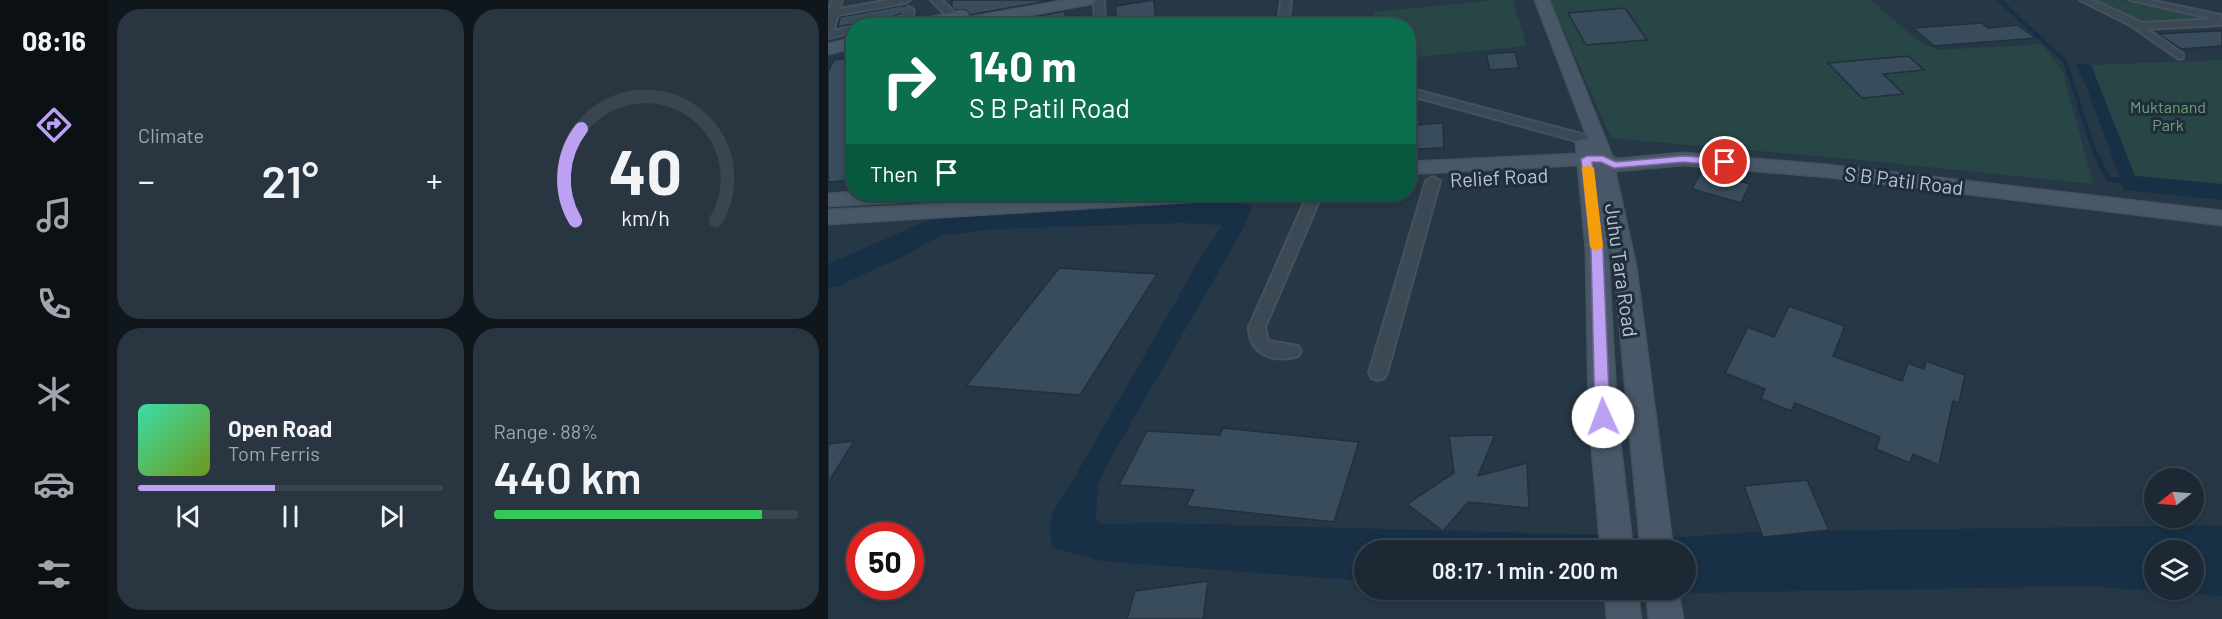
<!DOCTYPE html>
<meta charset="utf-8">
<style>
body{margin:0;font-family:Barlow,sans-serif;background:#293540;color:#f1f3f6;height:100vh;display:flex;flex-direction:column;font-size:22px;white-space:nowrap}
*{box-sizing:border-box;margin:0}
p{font-size:20px;color:#a0a6ac}
.icon{flex:none;width:33px;height:33px;fill:none;stroke:currentColor;stroke-width:2;stroke-linecap:round;stroke-linejoin:round}
.map{position:relative;flex:1;overflow:hidden}
.details{display:flex;flex-direction:column;gap:9px;padding:9px;background:#0f171d;width:720px}
.details>*{flex:none}
.banner{position:absolute;left:18px;top:18px;width:570px;height:183px;border-radius:24px;box-shadow:0 3px 9px #0003,0 0 0 2px #3a454f;background:#0b6e4f;color:#fff;overflow:hidden}
.needle{width:39px;rotate:253deg}
.controls{position:absolute;left:1316px;top:468px;display:grid;gap:12px}
.controls a{display:grid;place-items:center;width:60px;height:60px;border-radius:50%;background:#1c2934;box-shadow:0 3px 9px #0003,0 0 0 2px #3a454f;font-size:30px}
.speed{position:absolute;left:18px;top:522px;display:flex;gap:12px;font-size:30px;font-weight:700;text-align:center}
.speed>*{display:grid;place-content:center;width:78px;height:78px;border-radius:50%;background:#1c2934;box-shadow:0 3px 9px #0003,0 0 0 2px #3a454f;line-height:1}
.speed .limit{border:9px solid #d22;background:#fff;color:#111}
.pin{position:absolute;display:grid;place-items:center;width:51px;height:51px;color:#fff;margin:-26px;border:3px solid #fff;border-radius:50%;box-shadow:0 2px 6px #0007}
.me{position:absolute;width:66px;margin:-33px;rotate:358deg;stroke-linejoin:round;filter:drop-shadow(0 0 4px #0008)}
.turn{display:flex;align-items:center;gap:21px;height:126px;padding:0 24px;font-size:27px}
.turn .icon{width:78px;height:78px;stroke-width:2.5}
.turn b{display:block;font-size:42px;line-height:51px}
.then{display:flex;align-items:center;height:57px;padding:0 24px;background:#0003;gap:12px;font-size:22px}
.big{font-size:45px;font-weight:600;line-height:1.1}
.details .tile{flex:1;display:flex;flex-direction:column;justify-content:center;gap:9px;min-width:0;padding:0 21px;border-radius:24px;background:#293540}
.details .dial{align-items:center;gap:0}
.dial svg{height:156px;overflow:visible;fill:none;stroke:#3a454f;stroke-width:7;stroke-linecap:round;text-anchor:middle}
.dial text{fill:#f1f3f6;stroke:none}
.song{display:flex;align-items:center;gap:18px}
.cover{width:72px;height:72px;border-radius:9px;background:linear-gradient(135deg,hsl(160 70% 55%),hsl(80 70% 35%))}
.played{height:6px;border-radius:3px;background:linear-gradient(90deg,#bca0f2 45%,#3a454f 45%)}
.keys{display:flex;justify-content:space-around;direction:ltr}
.heat{display:flex;justify-content:space-between;align-items:center;font-size:33px;direction:ltr}
.charge{height:9px;border-radius:4px;background:linear-gradient(90deg,#34c759 88%,#3a454f 0)}
.details .tiles{flex:1;display:grid;gap:9px;grid-template-columns:repeat(2,1fr)}
.trip{position:absolute;left:526px;top:540px;width:342px;height:60px;border-radius:30px;background:#1c2934;box-shadow:0 3px 9px #0003,0 0 0 2px #3a454f;font-weight:600;line-height:60px;text-align:center}
main{display:flex;flex:1;min-height:0}
.tabs{display:flex;flex-direction:column;width:108px;justify-content:space-around;align-items:center;background:#0b1015;color:#a0a6ac}
.tabs .icon{width:42px;height:42px}
.tabs .active{color:#bca0f2}
.tabs b{font-size:27px;color:#f1f3f6}
.map>svg:first-child{display:block}
.green{fill:#284646}
.water{fill:#183045;fill-rule:evenodd}
.lines{fill:none;stroke-linecap:round;stroke-linejoin:round}
.stream-far1{stroke:#183045;stroke-width:4}
.stream{stroke:#183045;stroke-width:5}
.building{fill:#384c5c;stroke:#21303c;stroke-width:1.5}
.street-casing{stroke:#45525e;stroke-width:4}
.secondary-casing{stroke:#45525e;stroke-width:3}
.street{fill:#3b4955;fill-rule:evenodd}
.secondary{fill:#495868;fill-rule:evenodd}
.route{fill:#bca0f2;stroke:#7a689d;stroke-width:1.5}
.slow{fill:#f59e0b}
.labels{text-anchor:middle;dominant-baseline:central;stroke-width:6;stroke-linejoin:round;paint-order:stroke}
.far-park-label{font-size:16px;fill:#6fa074;stroke:#1f2e3a}
.street-label{font-size:20px;fill:#b9c4ce;stroke:#1f2e3a}
</style>
<main>
<nav class="tabs">
<b>08:16</b>
<svg class="icon active" aria-label="directions" viewBox="0 0 24 24"><path d="M12 3l9 9-9 9-9-9zM9 14v-3h6M13 9l2 2-2 2"/></svg>
<svg class="icon" aria-label="music" viewBox="0 0 24 24"><path d="M9 18V5l10-2v13"/><circle cx="6" cy="18" r="3"/><circle cx="16" cy="16" r="3"/></svg>
<svg class="icon" aria-label="phone" viewBox="0 0 24 24"><path d="M5 4h4l2 5-3 2q2 4 5 5l2-3 5 2v4C11 20 4 13 5 4z"/></svg>
<svg class="icon" aria-label="climate" viewBox="0 0 24 24"><path d="M12 3v18M4 7l16 10M4 17L20 7"/></svg>
<svg class="icon" aria-label="car" viewBox="0 0 24 24"><path d="M5 17H2v-5l4-1 3-4h7l3 4 3 1v5h-3M9 17h6M6 11h13"/><circle cx="7" cy="17" r="2"/><circle cx="17" cy="17" r="2"/></svg>
<svg class="icon" aria-label="filters" viewBox="0 0 24 24"><path d="M4 7h16M4 17h16"/><circle cx="9" cy="7" r="2"/><circle cx="15" cy="17" r="2"/></svg>
</nav>
<section class="details">
<div class="tiles">
<div class="tile"><p>Climate</p>
<div class="heat"><a>−</a><b class="big">21°</b><a>+</a></div>
</div>
<div class="tile dial"><svg viewBox="0 0 100 80">
<path d="M14 69A42 42 0 1 1 86 69"/>
<path d="M14 69A42 42 0 0 1 17 22" stroke="#bca0f2"/>
<text x="50" y="56" font-size="32" font-weight="700">40</text>
<text x="50" y="72" font-size="11">km/h</text>
</svg></div>
<div class="tile">
<div class="song"><i class="cover"></i><div><b>Open Road</b><p>Tom Ferris</p></div></div>
<div class="played"></div>
<div class="keys"><svg class="icon" aria-label="previous" viewBox="0 0 24 24"><path d="M18 5L8 12l10 7zM5 5v14"/></svg><svg class="icon" aria-label="pause" viewBox="0 0 24 24"><path d="M8 5v14M16 5v14"/></svg><svg class="icon" aria-label="next" viewBox="0 0 24 24"><path d="M6 5l10 7-10 7zM19 5v14"/></svg></div>
</div>
<div class="tile"><p>Range · 88%</p><b class="big">440 km</b><div class="charge"></div></div>
</div>
</section>
<div class="map">
<svg width="1394" height="619" viewBox="0 0 1394 619">
<rect width="100%" height="100%" fill="#263746"/>
<g class="green">
<polygon points="668,0 685,0 699,46 581,58 580,26 547,25 545,12"/>
<polygon points="722,0 1043,0 1089,40 1110,50 1214,44 1235,72 1265,184 1043,161 783,138"/>
<polygon points="1262,0 1294,0 1390,20 1312,25"/>
<polygon points="1394,60 1394,184 1307,176 1263,65"/>
</g>
<g class="water">
<polygon points="1248,64 1263,65 1307,176 1394,184 1394,200 1296,190 1261,93"/>
<path d="M390,201L407,202L424,207L414,231L277,468L270,487L268,519L273,524L334,523L858,537L922,532L1394,525V596L1259,586L867,593L756,597L656,590H858V550H537V581L274,561L225,548C219,515 223,514 241,487L376,252L395,225L353,223L167,229L112,236L78,255L10,286L0,288V264L103,219ZM1326,550H1365V590H1326Z"/>
</g>
<g class="lines">
<polyline class="stream-far1" points="1171,0 1237,61 1253,109"/>
<polyline class="stream" points="1252,108 1266,150 1280,179 1300,181"/>
</g>
<g class="building">
<polygon points="124,0 225,0 142,15 138,10 127,10 124,7"/>
<polygon points="326,0 328,23 289,26 287,6"/>
<polygon points="77,5 73,14 37,26 25,24 10,27 12,17"/>
<polygon points="797,8 819,40 758,45 740,13"/>
<polygon points="237,11 239,26 196,26 198,21 195,19"/>
<polygon points="1154,23 1160,28 1189,25 1208,38 1106,46 1085,28"/>
<polygon points="1385,31 1394,31 1394,46 1353,49 1330,34"/>
<polygon points="687,52 691,68 662,70 658,54"/>
<polygon points="1080,56 1096,70 1055,74 1076,94 1034,98 1000,63"/>
<polygon points="26,57 26,85 18,107 26,106 26,180 0,182 0,72 6,60"/>
<polygon points="615,123 616,148 588,149 589,125"/>
<polygon points="874,171 922,184 913,203 864,189"/>
<polygon points="231,268 329,274 252,395 138,386"/>
<polygon points="961,306 1017,326 1005,356 1074,381 1080,363 1096,369 1098,361 1137,375 1131,403 1125,401 1111,465 1085,454 1082,463 1048,449 1052,437 967,403 963,411 933,399 937,389 897,373 920,327 946,337"/>
<polygon points="395,428 531,442 506,522 358,506 366,490 291,485 319,431 392,435"/>
<polygon points="667,435 650,476 699,463 701,508 640,502 615,531 579,504 626,473 621,436"/>
<polygon points="26,441 0,483 0,444"/>
<polygon points="979,480 1001,530 935,537 916,486"/>
<polygon points="380,581 375,619 299,619 307,591"/>
</g>
<g class="lines">
<g class="street-casing">
<g id="street">
<polygon points="4,0 14,0 11,9 61,0 82,0 77,3 10,15 5,31 26,26 26,32 0,38 0,11"/>
<polygon points="103,0 114,0 130,16 131,26 121,26 120,17"/>
<polygon points="266,0 276,0 277,26 267,26"/>
<polygon points="453,0 463,0 460,26 450,26"/>
<polygon points="1252,0 1265,0 1314,23 1386,19 1302,0 1321,0 1393,15 1394,25 1319,29 1355,54 1355,58 1351,59 1302,25"/>
<polygon points="81,7 86,10 84,20 60,26 39,26 75,16 76,10"/>
<polygon points="191,19 196,22 195,24 164,26"/>
<polygon points="580,88 761,136 762,139 756,143 580,95"/>
<polygon points="605,177 612,181 559,373 556,378 550,380 544,378 541,373 598,181"/>
<path d="M480,194H494L437,327L440,341L470,346L473,351L470,356C446,363 421,355 421,327Z"/>
</g>
</g>
<g class="secondary-casing">
<g id="secondary">
<polygon points="238,0 269,0 262,4 145,26 75,26 77,23 133,11 138,12 140,15 138,18"/>
<polygon points="707,0 721,0 784,156 789,159 856,153 1000,165 1394,211 1394,225 1000,177 856,165 787,171 808,266 845,550 813,550 786,266 774,207 780,250 789,417 805,550 773,550 761,417 758,250 750,165 580,174 580,162 749,154 748,144 750,140 760,139"/>
<polygon points="26,38 26,48 0,54 0,44"/>
<polygon points="26,192 26,194 117,194 114,198 107,200 0,206 0,194"/>
<polygon points="294,194 401,194 398,198 391,200 0,224 0,210"/>
<polygon points="777,590 809,590 813,619 779,619"/>
<polygon points="818,590 850,590 855,619 821,619"/>
</g>
</g>
<use href="#street" class="street"/>
<use href="#secondary" class="secondary"/>
</g>
<polygon class="route" points="775,156 788,162 856,156 897,159 903,162 897,166 856,162 786,168 773,162 764,162 775,250 782,417 780,421 775,423 769,421 767,417 763,250 753,159 759,156"/>
<polygon class="slow" points="760,165 766,168 775,247 769,251 762,247 754,168"/>
<g class="labels">
<g class="far-park-label">
<text x="1340" y="106">Muktanand<tspan x="1340" dy="18">Park</tspan></text>
</g>
<g class="street-label">
<text transform="translate(671 177) rotate(-3)">Relief Road</text>
<text transform="translate(1076 180) rotate(7)">S B Patil Road</text>
<text transform="translate(794 270) rotate(82)">Juhu Tara Road</text>
</g>
</g>
</svg>
<div class="controls">
<a><svg class="needle" viewBox="-14 -14 28 28"><path d="M0-13l5 13h-10z" fill="#e53935"/><path d="M0 13l5-13h-10z" fill="#a0a6ac"/></svg></a>
<a><svg class="icon" aria-label="layers" viewBox="0 0 24 24"><path d="M12 4l9 5-9 5-9-5zM3 14l9 5 9-5"/></svg></a>
</div>
<div class="speed"><div class="limit">50</div></div>
<div class="pin" style="left:897px;top:162px;background:#d93025"><svg class="icon" aria-label="arrive" viewBox="0 0 24 24"><path d="M6 21V4h12l-3 4 3 4H6"/></svg></div>
<svg class="me" style="left:775px;top:417px" viewBox="-20 -20 40 40"><circle r="19" fill="#fff"/><path d="M0-13L10 11 0 6-10 11z" fill="#bca0f2"/></svg>
<div class="trip">08:17 · 1 min · 200 m</div>
<div class="banner">
<div class="turn"><svg class="icon" aria-label="right" viewBox="0 0 24 24"><path d="M7 20v-9h11M14 6l5 5-5 5"/></svg><div><b>140 m</b>S B Patil Road</div></div>
<div class="then">Then<svg class="icon" aria-label="arrive" viewBox="0 0 24 24"><path d="M6 21V4h12l-3 4 3 4H6"/></svg></div>
</div>
</div>
</main>
